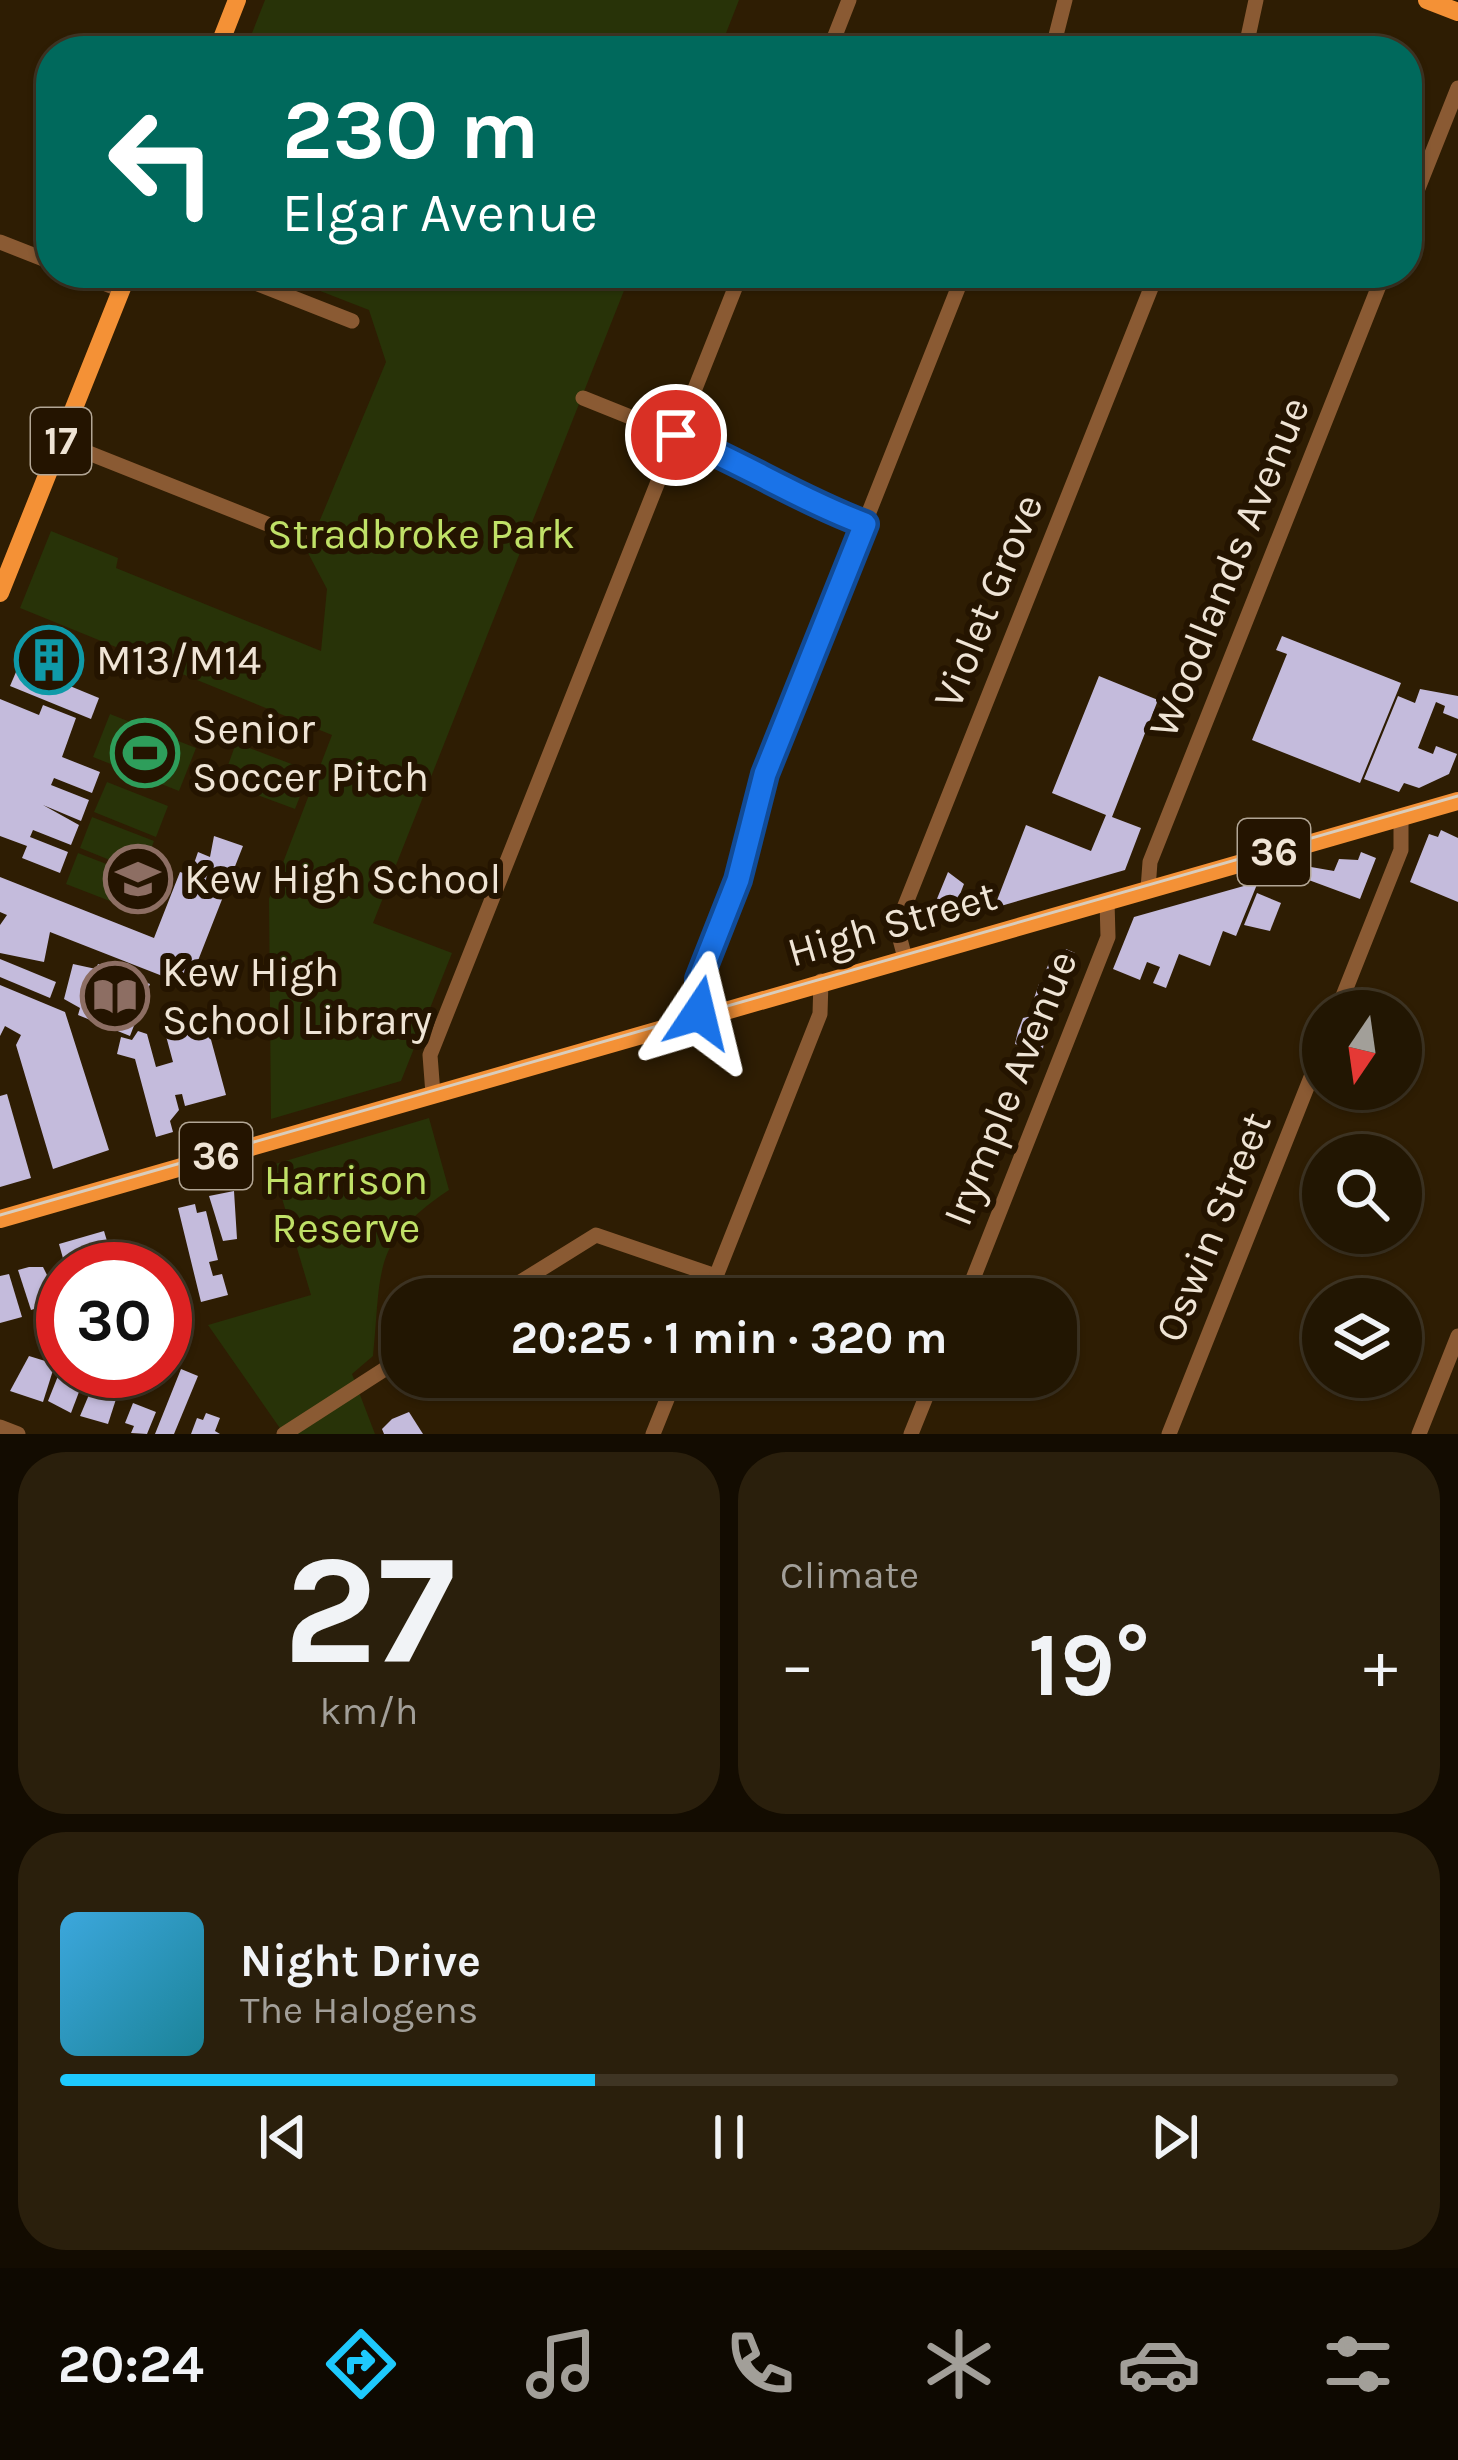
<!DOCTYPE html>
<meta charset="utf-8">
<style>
body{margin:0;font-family:Karla,sans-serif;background:#2a1f0c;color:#f1f3f6;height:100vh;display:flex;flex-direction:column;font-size:45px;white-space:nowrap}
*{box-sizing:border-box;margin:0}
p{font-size:39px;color:#a29f99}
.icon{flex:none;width:66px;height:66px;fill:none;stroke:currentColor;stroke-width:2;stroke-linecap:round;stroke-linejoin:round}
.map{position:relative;height:1434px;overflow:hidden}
.details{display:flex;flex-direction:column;gap:18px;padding:18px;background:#130c01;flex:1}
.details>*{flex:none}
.hud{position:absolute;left:36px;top:36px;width:1386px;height:252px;border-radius:48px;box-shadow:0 3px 9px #0004,0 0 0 3px #3f3524;background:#00695c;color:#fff;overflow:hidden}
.needle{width:78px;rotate:193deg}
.buttons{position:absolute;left:1302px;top:990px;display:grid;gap:24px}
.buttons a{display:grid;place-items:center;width:120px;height:120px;border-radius:50%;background:#221602;box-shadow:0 3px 9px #0004,0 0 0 3px #3f3524;font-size:60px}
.speed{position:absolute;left:36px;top:1242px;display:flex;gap:24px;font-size:60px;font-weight:700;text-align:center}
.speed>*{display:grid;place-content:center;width:156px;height:156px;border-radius:50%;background:#221602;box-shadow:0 3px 9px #0004,0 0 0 3px #3f3524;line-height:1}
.speed .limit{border:18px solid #d22;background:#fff;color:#111}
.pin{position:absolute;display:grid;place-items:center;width:102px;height:102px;color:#fff;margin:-51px;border:6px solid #fff;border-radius:50%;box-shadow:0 3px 12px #0007}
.me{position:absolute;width:132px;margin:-66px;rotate:10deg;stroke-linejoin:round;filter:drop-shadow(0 0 9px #0008)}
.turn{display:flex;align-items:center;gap:42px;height:252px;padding:0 48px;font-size:54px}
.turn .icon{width:156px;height:156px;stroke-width:2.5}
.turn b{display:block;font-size:84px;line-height:102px}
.big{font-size:90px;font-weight:700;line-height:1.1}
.details .card{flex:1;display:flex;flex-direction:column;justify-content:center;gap:18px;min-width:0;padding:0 42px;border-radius:48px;background:#2a1f0c}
.details .dial{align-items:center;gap:0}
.dial b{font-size:156px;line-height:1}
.song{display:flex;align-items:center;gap:36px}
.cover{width:144px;height:144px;border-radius:18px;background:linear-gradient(135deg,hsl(200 70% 55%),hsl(190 70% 35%))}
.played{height:12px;border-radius:6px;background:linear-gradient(90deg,#1ec9fd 40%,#3f3524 40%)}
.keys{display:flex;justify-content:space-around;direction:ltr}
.heat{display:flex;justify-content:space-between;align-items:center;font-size:66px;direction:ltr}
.details .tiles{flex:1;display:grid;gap:18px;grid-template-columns:1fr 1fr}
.card:last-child{grid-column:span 2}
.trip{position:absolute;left:381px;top:1278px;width:696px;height:120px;border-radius:48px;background:#221602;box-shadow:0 3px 9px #0004,0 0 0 3px #3f3524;font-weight:700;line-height:120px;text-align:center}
.dock{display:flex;height:192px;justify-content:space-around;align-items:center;background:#0e0901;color:#a29f99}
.dock .icon{width:84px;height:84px}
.dock .active{color:#1ec9fd}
.dock b{font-size:54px;color:#f1f3f6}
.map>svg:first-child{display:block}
.green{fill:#283308}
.building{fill:#c4bbdc}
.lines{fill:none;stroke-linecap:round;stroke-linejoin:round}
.minor{stroke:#8a5a33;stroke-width:15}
.major{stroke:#f49136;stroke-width:18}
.tram{stroke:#d9cdbd;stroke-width:3}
.route-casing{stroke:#114b97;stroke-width:30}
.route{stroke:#1a73e8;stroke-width:21}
.labels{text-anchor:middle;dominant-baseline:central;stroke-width:12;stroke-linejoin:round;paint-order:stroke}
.shield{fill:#241400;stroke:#b2a695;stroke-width:3}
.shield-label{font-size:39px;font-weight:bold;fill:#efe4d5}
.park-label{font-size:42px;fill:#c0e167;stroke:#241400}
.street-label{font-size:42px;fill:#efe4d5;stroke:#241400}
.poi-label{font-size:42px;fill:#efe4d5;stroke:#241400;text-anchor:start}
</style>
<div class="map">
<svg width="1458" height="1434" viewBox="0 0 1458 1434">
<rect width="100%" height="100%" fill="#2e1d03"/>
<g class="green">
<polygon points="265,0 739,0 719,51 245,51"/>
<polygon points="274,273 631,273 373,923 452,953 401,1081 271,1119 269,899 332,735 20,608 51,531 118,558 116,568 321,651 327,589 307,551 386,362 369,310"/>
<polygon points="110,714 196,748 179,791 93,757"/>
<polygon points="236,743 310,771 295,809 222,782"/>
<polygon points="107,782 168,806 156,837 94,812"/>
<polygon points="92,817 154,841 142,873 80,848"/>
<polygon points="78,853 140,877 128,908 66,884"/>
<path d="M429,1118L449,1190C371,1242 382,1268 373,1356L352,1374L375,1434H284L208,1325L311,1295L272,1165Z"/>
</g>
<g class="building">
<polygon points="1282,636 1401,683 1360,783 1252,740 1287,654 1276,650"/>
<polygon points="34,641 73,656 63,679 24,663"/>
<polygon points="19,665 99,698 91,719 10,686"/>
<polygon points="1099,676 1158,700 1112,817 1141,828 1125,870 994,908 1026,825 1091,851 1106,815 1052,793"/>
<polygon points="1420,689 1458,696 1458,719 1443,713 1445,706 1436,702 1418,748 1433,754 1436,746 1457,754 1449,774 1419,788 1404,783 1399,792 1364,779 1398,696 1415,703"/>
<polygon points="0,699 39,715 43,705 76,718 62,757 100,772 92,793 54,778 51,785 89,800 81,821 43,805 79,825 71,845 33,830 30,837 68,852 60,873 22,858 27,846 0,836"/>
<polygon points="1441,830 1458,838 1458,902 1410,882 1429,834 1438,837"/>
<polygon points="214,836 243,846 188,986 50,932 44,962 0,953 0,925 7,915 0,912 0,877 154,938 180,872 190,875 198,852 210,857"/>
<polygon points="1361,852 1376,858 1360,899 1306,879 1311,867 1334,871 1339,859 1358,860"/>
<polygon points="948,872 964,884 955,907 963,911 940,919 934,906"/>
<polygon points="1258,882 1236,936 1223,931 1210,966 1179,954 1166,988 1153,983 1160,967 1147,962 1140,980 1113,969 1134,917"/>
<polygon points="1257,893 1281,903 1270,931 1244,925"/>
<polygon points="1066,949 1075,953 1040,1027 1045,1029 1043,1049 1030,1064 1016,1059 1021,1046 1015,1044 1018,1031 1023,1018 1036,1015 1038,1010 1031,1007 1039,984 1050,988 1054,979 1044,975 1053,953 1063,957"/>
<polygon points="0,959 56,982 50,998 0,977"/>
<polygon points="73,964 96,969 98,964 150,984 130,1036 78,1015 80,1008 64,999"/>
<polygon points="0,985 65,1012 109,1150 53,1169 16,1045 21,1035 5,1026 0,1036"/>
<polygon points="207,1025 226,1095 185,1106 182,1094 175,1095 179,1110 170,1121 173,1132 156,1137 135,1059 117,1054 121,1037 132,1040 138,1031 147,1034 156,1067 173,1062 166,1036"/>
<polygon points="7,1094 31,1178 0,1187 0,1096"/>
<polygon points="234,1191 237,1239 223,1241 209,1196"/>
<polygon points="195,1204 197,1213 206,1211 218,1260 209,1262 213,1276 222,1274 228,1295 201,1302 178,1208"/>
<polygon points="104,1231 113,1261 66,1269 59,1244"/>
<polygon points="29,1267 43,1267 60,1301 31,1310 18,1270"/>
<polygon points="9,1274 22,1317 0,1323 0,1276"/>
<polygon points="29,1356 55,1364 43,1402 10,1391"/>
<polygon points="181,1369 198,1376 174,1434 155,1434"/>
<polygon points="60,1371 85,1376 71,1413 48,1401"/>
<polygon points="99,1371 125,1371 108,1424 80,1416"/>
<polygon points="133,1403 156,1412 147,1434 131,1433 134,1426 125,1423"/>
<polygon points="409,1412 423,1434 384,1434 382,1429 392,1419"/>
<polygon points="206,1413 220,1418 215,1431 220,1434 191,1434 197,1418 203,1420"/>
</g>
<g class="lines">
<g class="minor">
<polyline points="829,51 849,0"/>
<polyline points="1052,51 1065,0"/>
<polyline points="1245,51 1256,0"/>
<polyline points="1407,216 1458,88"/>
<polyline points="0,242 51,262"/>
<polyline points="79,273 121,290"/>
<polyline points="230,273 352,321"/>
<polyline points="583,398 735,459 794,496 865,524"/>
<polyline points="61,442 300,537"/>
<polyline points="1148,889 1150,862 1384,273"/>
<polyline points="905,958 897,928 902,913 1157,273"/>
<polyline points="1337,1011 1401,850 1401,817"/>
<polyline points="700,1016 699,979 738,880 765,774 964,273"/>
<polyline points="433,1094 430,1055 741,273"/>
<polyline points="493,1299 596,1235 716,1276"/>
<polyline points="707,1299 820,1014 821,981"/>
<polyline points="965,1299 1108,937 1107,901"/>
<polyline points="0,1427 18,1434"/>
<polyline points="284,1434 402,1358"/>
<polyline points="653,1434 676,1377"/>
<polyline points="911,1434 934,1377"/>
<polyline points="1169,1434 1323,1047"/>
<polyline points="1419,1434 1458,1336"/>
</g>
<g class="major">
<polyline points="1427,0 1458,12"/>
<polyline points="217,51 237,0"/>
<polyline points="0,593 128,273"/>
<polyline points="0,1219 1458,801"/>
</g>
<polyline class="tram" points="0,1215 1458,796"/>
</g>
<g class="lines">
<g class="route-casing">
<path id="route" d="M676,435C741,462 799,499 865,524L765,774L738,880L699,979V1013"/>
</g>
<use href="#route" class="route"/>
</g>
<defs>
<g id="building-ring" transform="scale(3.45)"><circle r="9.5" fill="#241400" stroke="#0f9aa8" stroke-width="1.5"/><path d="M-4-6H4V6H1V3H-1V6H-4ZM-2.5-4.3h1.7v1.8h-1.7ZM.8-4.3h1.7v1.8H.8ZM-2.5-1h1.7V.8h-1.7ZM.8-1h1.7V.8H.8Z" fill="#0f9aa8"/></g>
<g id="stadium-ring" transform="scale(3.45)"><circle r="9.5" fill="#241400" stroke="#2e9e5b" stroke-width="1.5"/><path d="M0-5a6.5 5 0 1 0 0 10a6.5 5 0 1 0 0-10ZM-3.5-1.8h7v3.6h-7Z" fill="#2e9e5b"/></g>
<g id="school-ring" transform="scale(3.45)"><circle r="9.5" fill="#241400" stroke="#8d6e63" stroke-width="1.5"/><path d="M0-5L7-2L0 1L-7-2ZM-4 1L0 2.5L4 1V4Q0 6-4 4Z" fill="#8d6e63"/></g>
<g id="library-ring" transform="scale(3.45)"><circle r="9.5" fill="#241400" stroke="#8d6e63" stroke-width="1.5"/><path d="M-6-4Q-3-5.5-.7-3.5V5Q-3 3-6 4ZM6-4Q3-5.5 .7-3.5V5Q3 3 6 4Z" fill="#8d6e63"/></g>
</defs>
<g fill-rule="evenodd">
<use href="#building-ring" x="49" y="660"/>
<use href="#stadium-ring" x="145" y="753"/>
<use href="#school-ring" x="138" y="879"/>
<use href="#library-ring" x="115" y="996"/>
</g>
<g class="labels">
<g class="shield">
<rect x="31" y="408" width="60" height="66" rx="9"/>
<rect x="1238" y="819" width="72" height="66" rx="9"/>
<rect x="180" y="1123" width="72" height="66" rx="9"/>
</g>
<g class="shield-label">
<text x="61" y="441">17</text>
<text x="1274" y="852">36</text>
<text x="216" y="1156">36</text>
</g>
<g class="park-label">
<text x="421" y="534">Stradbroke Park</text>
<text x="346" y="1180">Harrison<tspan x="346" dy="48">Reserve</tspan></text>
</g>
<g class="street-label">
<text transform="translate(1229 567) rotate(-68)">Woodlands Avenue</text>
<text transform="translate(988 601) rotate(-68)">Violet Grove</text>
<text transform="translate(892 924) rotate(-16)">High Street</text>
<text transform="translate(1010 1088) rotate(-68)">Irymple Avenue</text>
<text transform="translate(1213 1227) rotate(-68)">Oswin Street</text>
</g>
<g class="poi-label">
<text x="96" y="660">M13/M14</text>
<text x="192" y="729">Senior<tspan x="192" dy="48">Soccer Pitch</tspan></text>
<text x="184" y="879">Kew High School</text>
<text x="162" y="972">Kew High<tspan x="162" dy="48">School Library</tspan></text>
</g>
</g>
</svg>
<div class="buttons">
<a><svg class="needle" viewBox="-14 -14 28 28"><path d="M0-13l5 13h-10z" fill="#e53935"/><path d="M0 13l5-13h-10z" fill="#a29f99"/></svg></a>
<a><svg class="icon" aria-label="search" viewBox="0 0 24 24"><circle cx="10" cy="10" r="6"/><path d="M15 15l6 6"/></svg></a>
<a><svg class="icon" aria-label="layers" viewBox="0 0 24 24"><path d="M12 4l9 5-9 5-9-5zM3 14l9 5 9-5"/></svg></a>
</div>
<div class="speed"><div class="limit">30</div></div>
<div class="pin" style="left:676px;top:435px;background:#d93025"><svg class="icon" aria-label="arrive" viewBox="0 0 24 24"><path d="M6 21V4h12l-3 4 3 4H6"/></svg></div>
<svg class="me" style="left:699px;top:1013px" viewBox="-20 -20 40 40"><path d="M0-17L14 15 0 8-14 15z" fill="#1a73e8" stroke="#fff" stroke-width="4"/></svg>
<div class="trip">20:25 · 1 min · 320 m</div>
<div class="hud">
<div class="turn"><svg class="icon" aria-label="left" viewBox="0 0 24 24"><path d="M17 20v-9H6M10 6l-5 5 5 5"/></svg><div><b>230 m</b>Elgar Avenue</div></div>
</div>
</div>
<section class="details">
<div class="tiles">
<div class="card dial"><b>27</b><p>km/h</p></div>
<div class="card"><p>Climate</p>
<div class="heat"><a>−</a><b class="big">19°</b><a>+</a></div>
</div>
<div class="card">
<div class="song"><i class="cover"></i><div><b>Night Drive</b><p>The Halogens</p></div></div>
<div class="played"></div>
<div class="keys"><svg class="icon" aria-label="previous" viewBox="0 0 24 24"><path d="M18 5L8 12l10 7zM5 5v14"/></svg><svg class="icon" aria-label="pause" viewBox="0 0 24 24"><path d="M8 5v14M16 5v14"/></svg><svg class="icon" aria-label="next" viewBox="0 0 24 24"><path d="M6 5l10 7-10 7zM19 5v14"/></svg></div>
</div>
</div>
</section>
<nav class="dock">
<b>20:24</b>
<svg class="icon active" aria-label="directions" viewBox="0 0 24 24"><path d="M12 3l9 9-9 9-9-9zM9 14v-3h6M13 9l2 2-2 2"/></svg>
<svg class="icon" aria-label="music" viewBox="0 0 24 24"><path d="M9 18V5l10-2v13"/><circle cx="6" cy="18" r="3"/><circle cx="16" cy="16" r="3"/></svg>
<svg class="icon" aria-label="phone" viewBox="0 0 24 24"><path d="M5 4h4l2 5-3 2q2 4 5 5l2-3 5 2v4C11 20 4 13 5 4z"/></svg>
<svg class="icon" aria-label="climate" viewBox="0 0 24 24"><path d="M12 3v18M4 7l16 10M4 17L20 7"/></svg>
<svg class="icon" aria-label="car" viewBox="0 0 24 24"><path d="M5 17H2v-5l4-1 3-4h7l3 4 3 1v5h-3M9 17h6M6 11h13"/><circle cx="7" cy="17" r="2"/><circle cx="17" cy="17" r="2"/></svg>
<svg class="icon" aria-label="filters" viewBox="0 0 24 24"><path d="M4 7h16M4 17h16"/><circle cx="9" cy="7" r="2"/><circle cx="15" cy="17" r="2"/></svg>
</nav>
